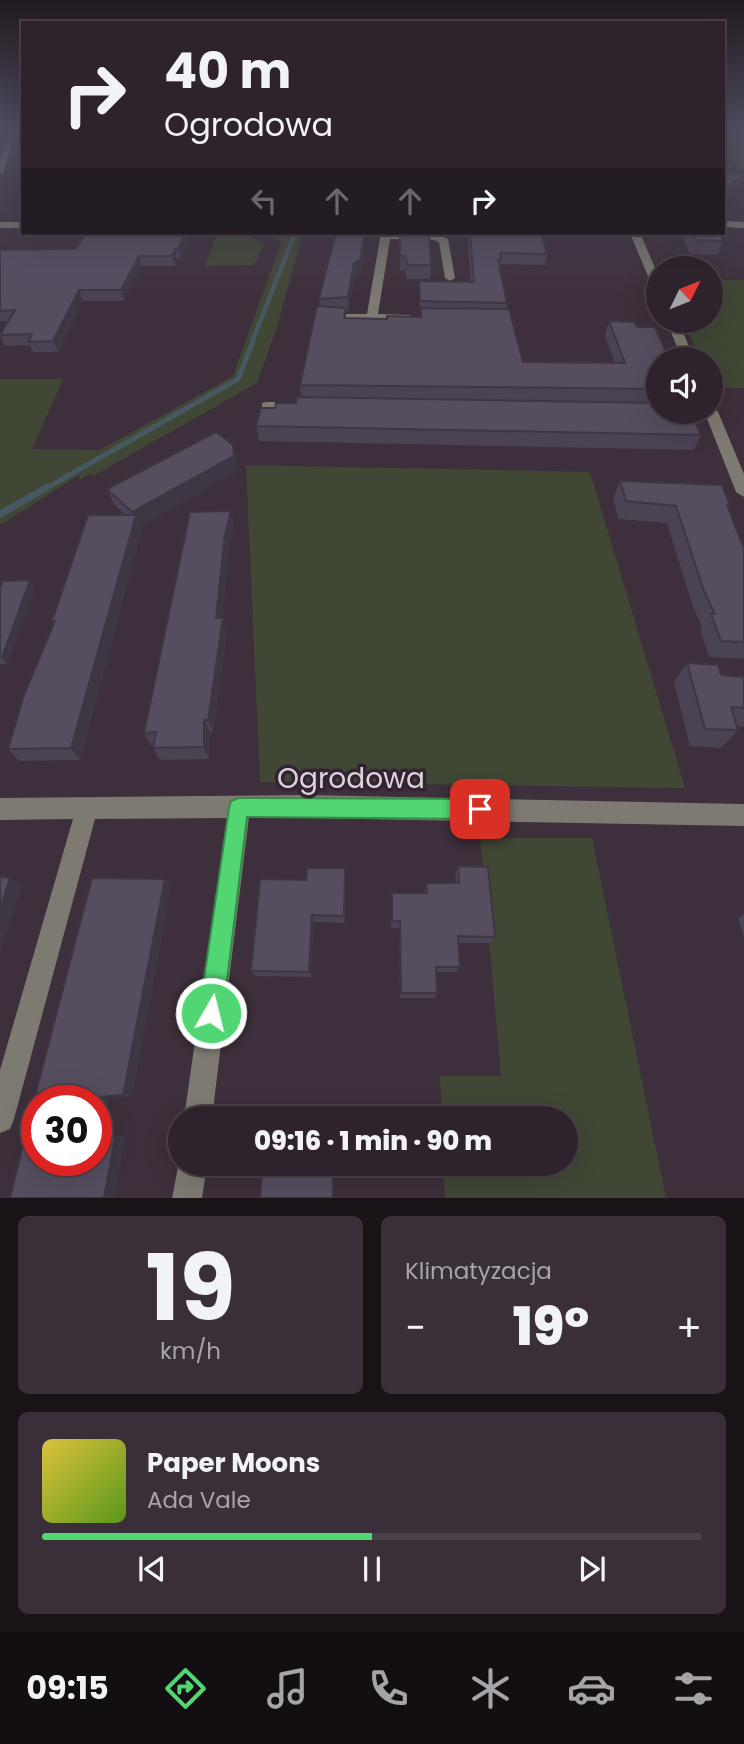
<!DOCTYPE html>
<html lang="pl">
<meta charset="utf-8">
<style>
body{margin:0;font-family:Poppins,sans-serif;background:#3a2f38;color:#f1f3f6;height:100vh;display:flex;flex-direction:column;font-size:26px;white-space:nowrap}
*{box-sizing:border-box;margin:0}
p{font-size:23px;color:#a7a4a9}
.icon{flex:none;width:38px;height:38px;fill:none;stroke:currentColor;stroke-width:2;stroke-linecap:round;stroke-linejoin:round}
.map{position:relative;height:1198px;overflow:hidden}
.details{display:flex;flex-direction:column;gap:18px;padding:18px;background:#191318;flex:1}
.details>*{flex:none}
.banner{position:absolute;left:21px;top:21px;width:704px;height:214px;border-radius:0px;box-shadow:0 7px 28px #0002,0 0 0 2px #494048;background:#2e232c;color:#f1f3f6;overflow:hidden}
.needle{width:46px;rotate:47deg}
.tools{position:absolute;left:646px;top:256px;display:grid;gap:14px}
.tools a{display:grid;place-items:center;width:77px;height:77px;border-radius:50%;background:#2e232c;box-shadow:0 7px 28px #0002,0 0 0 2px #494048;font-size:35px}
.speed{position:absolute;left:21px;top:1085px;display:flex;gap:14px;font-size:35px;font-weight:700;text-align:center}
.speed>*{display:grid;place-content:center;width:91px;height:91px;border-radius:50%;background:#2e232c;box-shadow:0 7px 28px #0002,0 0 0 2px #494048;line-height:1}
.speed .limit{border:10px solid #d22;background:#fff;color:#111}
.pin{position:absolute;display:grid;place-items:center;width:60px;height:60px;color:#fff;margin:-30px;border-radius:14px;box-shadow:0 4px 10px #0006}
.me{position:absolute;width:77px;margin:-38px;rotate:8deg;stroke-linejoin:round;filter:drop-shadow(0 0 5px #0008)}
.turn{display:flex;align-items:center;gap:24px;height:147px;padding:0 28px;font-size:32px}
.turn .icon{width:91px;height:91px;stroke-width:2.5}
.turn b{display:block;font-size:49px;line-height:60px}
.lanes{display:flex;align-items:center;height:66px;padding:0 28px;background:#0003;justify-content:center;gap:35px;direction:ltr}
.lanes .off{opacity:.35}
.big{font-size:52px;font-weight:800;line-height:1.1}
.details .card{flex:1;display:flex;flex-direction:column;justify-content:center;gap:10px;min-width:0;padding:0 24px;border-radius:10px;background:#3a2f38}
.details .dial{align-items:center;gap:0}
.dial b{font-size:91px;line-height:1}
.song{display:flex;align-items:center;gap:21px}
.cover{width:84px;height:84px;border-radius:10px;background:linear-gradient(135deg,hsl(50 70% 55%),hsl(90 70% 35%))}
.played{height:7px;border-radius:4px;background:linear-gradient(90deg,#52d673 50%,#494048 50%)}
.keys{display:flex;justify-content:space-around;direction:ltr}
.heat{display:flex;justify-content:space-between;align-items:center;font-size:38px;direction:ltr}
.details .tiles{flex:1;display:grid;gap:18px;grid-template-columns:1fr 1fr}
.card:last-child{grid-column:span 2}
.trip{position:absolute;left:168px;top:1106px;width:410px;height:70px;border-radius:35px;background:#2e232c;box-shadow:0 7px 28px #0002,0 0 0 2px #494048;font-weight:800;line-height:70px;text-align:center}
.menu{display:flex;height:112px;justify-content:space-around;align-items:center;background:#120e12;color:#a7a4a9}
.menu .icon{width:49px;height:49px}
.menu .active{color:#52d673}
.menu b{font-size:32px;color:#f1f3f6}
.map>svg:first-child{display:block}
.green{fill:#414735}
.lines{fill:none;stroke-linecap:round;stroke-linejoin:round}
.stream-far2{stroke:#465861;stroke-width:4.5}
.stream-far1{stroke:#465861;stroke-width:5}
.stream{stroke:#465861;stroke-width:7}
.minor{fill:#7c7a71;fill-rule:evenodd}
.wall{fill:#4a4352}
.shaded-wall{fill:#3c3742}
.building{fill:#564e5f;stroke:#3c3742;stroke-width:2}
.route{fill:#52d673;stroke:#358b4b;stroke-width:2}
.labels{text-anchor:middle;dominant-baseline:central;stroke-width:7;stroke-linejoin:round;paint-order:stroke}
.near-street-label{font-size:28px;fill:#dcd3db;stroke:#322531}
</style>
<div class="map">
<svg width="744" height="1198" viewBox="0 0 744 1198">
<rect width="100%" height="100%" fill="#3d2f3b"/>
<g class="green">
<polygon points="723,131 744,131 744,170 739,170 723,149"/>
<path d="M217,233C234,233 250,233 264,245L254,265L205,266Z"/>
<polygon points="265,233 303,233 277,327 257,383 93,476 90,474 79,480 79,475 0,525 0,379 63,379 32,449 100,450 233,376 281,243"/>
<polygon points="711,280 744,280 744,388 712,387 710,359 700,359 683,320 710,320"/>
<polygon points="246,465 590,472 685,788 260,782"/>
<polygon points="480,838 592,838 666,1198 445,1198 444,1164 565,1164 565,1118 442,1118 440,1076 501,1076"/>
</g>
<g class="lines">
<polyline class="stream-far2" points="252,342 295,233"/>
<polyline class="stream-far1" points="43,490 238,379 253,341"/>
<polyline class="stream" points="0,514 46,488"/>
<g class="minor">
<polygon points="8,143 12,145 4,171 0,174 0,158 4,145"/>
<polygon points="723,221 744,222 744,228 723,227"/>
<rect x="0" y="222" width="23" height="6"/>
<polygon points="381,233 436,234 448,239 455,278 450,281 445,278 439,242 434,240 390,239 378,314 408,315 412,316 412,320 320,319 318,317 324,314 367,314"/>
<polygon points="630,233 640,233 658,275 658,291 653,288"/>
<polygon points="666,320 678,320 694,359 682,359"/>
<polygon points="267,402 298,402 305,406 298,410 262,409 262,403"/>
<polygon points="710,406 718,412 744,474 744,497 736,492 706,416 669,416 662,412 710,411"/>
<polygon points="306,795 744,804 744,826 249,817 212,1118 184,1118 227,818 95,819 14,1119 10,1129 0,1133 0,1070 73,819 0,820 0,798"/>
<polygon points="180,1157 180,1164 207,1164 202,1198 172,1198"/>
</g>
</g>
<g class="wall">
<polygon points="191,233 181,259 177,259 175,266 141,266 124,301 83,301 58,352 33,352 30,345 5,346 0,335 8,321 0,321 0,250 76,249"/>
<polygon points="400,233 431,265 430,279 407,279 405,270 400,270"/>
<polygon points="467,233 541,233 547,254 545,265 501,264 500,269 507,303 506,309 523,362 615,363 605,336 609,321 637,327 658,359 658,411 701,435 694,450 259,441 256,426 275,408 296,403 301,397 300,385 320,307 319,299 360,273 355,277 348,311 346,312 346,318 387,319 420,317 419,292 419,281 471,282"/>
<polygon points="681,233 719,233 723,241 718,255 690,254"/>
<polygon points="233,445 237,471 141,526 142,529 80,760 19,761 8,749 54,623 52,621 125,515 114,504 107,489"/>
<polygon points="620,481 730,506 728,509 744,549 744,659 709,657 700,630 702,627 693,607 667,523 618,519 613,498"/>
<polygon points="231,511 234,526 229,549 222,618 227,631 213,732 210,732 209,759 160,760 153,748 153,744 151,745 144,733"/>
<polygon points="30,580 35,588 7,664 0,664 0,588"/>
<polygon points="687,663 721,675 744,677 744,727 736,726 738,730 721,748 690,746 674,682"/>
<polygon points="458,866 495,937 490,943 459,943 460,967 456,972 436,972 437,993 435,998 400,998 399,928 391,928 392,893 425,893 426,883 456,883 455,875"/>
<polygon points="346,877 345,923 314,922 312,977 256,976 251,971 306,880"/>
<polygon points="92,878 165,879 171,886 132,1096 109,1097 101,1137 125,1136 114,1198 10,1198 25,1137 37,1136 37,1160 96,1160 96,1101 51,1101 52,1096 35,1096"/>
<polygon points="744,915 744,937 738,918"/>
</g>
<g class="shaded-wall">
<polygon points="744,175 740,187 723,198 723,188"/>
<polygon points="185,233 191,233 181,259 178,249"/>
<polygon points="365,233 367,233 360,273 355,277 348,311 348,297 354,263"/>
<polygon points="175,249 177,259 175,266 172,256"/>
<polygon points="139,256 141,266 124,301 121,290"/>
<polygon points="79,290 83,301 58,352 53,341"/>
<polygon points="233,445 237,471 141,526 142,529 80,760 71,748 135,519 132,512"/>
<polygon points="231,511 234,526 229,549 220,632 216,618 225,535"/>
<polygon points="30,580 35,588 7,664 2,657"/>
<polygon points="223,618 227,631 213,732 208,720"/>
<polygon points="204,720 210,732 209,759 204,747"/>
<polygon points="345,868 346,877 345,923 344,916"/>
<polygon points="10,878 22,885 0,955 0,909"/>
<polygon points="165,879 171,886 132,1096 123,1095"/>
<polygon points="312,915 314,922 312,977 309,972"/>
<polygon points="99,1097 109,1097 101,1137 96,1137 96,1108"/>
<polygon points="125,1136 114,1198 104,1198 115,1138"/>
<polygon points="333,1164 335,1164 334,1196 333,1198"/>
</g>
<g class="building">
<polygon points="723,174 744,174 744,175 723,188"/>
<polygon points="86,233 185,233 178,249 175,249 172,256 139,256 121,290 79,290 53,341 28,342 32,334 0,335 15,310 0,311 0,250 76,249"/>
<polygon points="341,233 365,233 360,260 354,263 348,297 319,299 335,236"/>
<polygon points="400,233 429,233 431,265 408,265 405,256 400,256"/>
<polygon points="470,233 541,233 547,254 500,253 501,261 498,260 507,303 420,301 419,281 474,282"/>
<polygon points="692,233 719,233 723,241 695,240"/>
<polygon points="317,306 346,308 344,318 387,319 387,316 421,317 421,308 509,309 523,362 625,363 609,321 634,322 637,327 655,327 669,359 658,359 658,389 300,385"/>
<polygon points="297,397 658,403 658,411 690,411 701,435 256,426 261,408 275,408 276,403 296,403"/>
<polygon points="216,432 233,445 234,456 132,512 107,489"/>
<polygon points="620,481 722,485 730,506 727,505 744,549 744,642 721,641 711,614 715,614 704,591 676,506 626,501"/>
<polygon points="231,511 225,535 216,618 223,618 208,720 204,720 204,747 153,748 156,732 144,733 190,512"/>
<polygon points="88,515 136,515 71,748 8,749 24,695 55,621 52,621"/>
<polygon points="30,580 2,657 0,657 0,588 3,581"/>
<polygon points="687,663 718,665 721,675 744,677 744,708 731,707 738,730 705,729"/>
<polygon points="458,866 488,867 495,937 458,936 460,967 436,967 437,993 401,993 400,921 392,921 392,893 427,893 426,883 459,883"/>
<polygon points="307,868 345,868 344,916 312,915 309,972 251,971 260,879 306,880"/>
<polygon points="0,877 10,878 0,909"/>
<polygon points="92,878 165,879 123,1095 99,1097 96,1108 96,1101 51,1101 52,1096 35,1096"/>
<polygon points="25,1137 37,1137 37,1160 96,1160 96,1138 115,1138 104,1198 10,1198"/>
<polygon points="263,1164 333,1164 333,1198 260,1198"/>
</g>
<linearGradient id="sky" x2="0" y2="1"><stop stop-color="#221a20"/><stop offset="0.44" stop-color="#514d60"/><stop offset="1" stop-color="#514d60" stop-opacity="0"/></linearGradient>
<rect width="744" height="298" fill="url(#sky)"/>
<polygon class="route" points="239,798 480,799 487,802 490,809 487,816 480,819 247,817 223,1013 220,1022 211,1025 203,1022 199,1013 229,808 231,801"/>
<g class="labels">
<g class="near-street-label">
<text x="351" y="778">Ogrodowa</text>
</g>
</g>
</svg>
<div class="tools">
<a><svg class="needle" viewBox="-14 -14 28 28"><path d="M0-13l5 13h-10z" fill="#e53935"/><path d="M0 13l5-13h-10z" fill="#a7a4a9"/></svg></a>
<a><svg class="icon" aria-label="sound" viewBox="0 0 24 24"><path d="M4 9h4l5-4v14l-5-4H4zM17 9q2 3 0 6"/></svg></a>
</div>
<div class="speed"><div class="limit">30</div></div>
<div class="pin" style="left:480px;top:809px;background:#d93025"><svg class="icon" aria-label="arrive" viewBox="0 0 24 24"><path d="M6 21V4h12l-3 4 3 4H6"/></svg></div>
<svg class="me" style="left:211px;top:1013px" viewBox="-20 -20 40 40"><circle r="17" fill="#52d673" stroke="#fff" stroke-width="3"/><path d="M0-11L8 9 0 5-8 9z" fill="#fff"/></svg>
<div class="trip">09:16 · 1 min · 90 m</div>
<div class="banner">
<div class="turn"><svg class="icon" aria-label="right" viewBox="0 0 24 24"><path d="M7 20v-9h11M14 6l5 5-5 5"/></svg><div><b>40 m</b>Ogrodowa</div></div>
<div class="lanes"><svg class="icon off" aria-label="left" viewBox="0 0 24 24"><path d="M17 20v-9H6M10 6l-5 5 5 5"/></svg><svg class="icon off" aria-label="ahead" viewBox="0 0 24 24"><path d="M12 20V5M6 11l6-6 6 6"/></svg><svg class="icon off" aria-label="ahead" viewBox="0 0 24 24"><path d="M12 20V5M6 11l6-6 6 6"/></svg><svg class="icon" aria-label="right" viewBox="0 0 24 24"><path d="M7 20v-9h11M14 6l5 5-5 5"/></svg></div>
</div>
</div>
<section class="details">
<div class="tiles">
<div class="card dial"><b>19</b><p>km/h</p></div>
<div class="card"><p>Klimatyzacja</p>
<div class="heat"><a>−</a><b class="big">19°</b><a>+</a></div>
</div>
<div class="card">
<div class="song"><i class="cover"></i><div><b>Paper Moons</b><p>Ada Vale</p></div></div>
<div class="played"></div>
<div class="keys"><svg class="icon" aria-label="previous" viewBox="0 0 24 24"><path d="M18 5L8 12l10 7zM5 5v14"/></svg><svg class="icon" aria-label="pause" viewBox="0 0 24 24"><path d="M8 5v14M16 5v14"/></svg><svg class="icon" aria-label="next" viewBox="0 0 24 24"><path d="M6 5l10 7-10 7zM19 5v14"/></svg></div>
</div>
</div>
</section>
<nav class="menu">
<b>09:15</b>
<svg class="icon active" aria-label="directions" viewBox="0 0 24 24"><path d="M12 3l9 9-9 9-9-9zM9 14v-3h6M13 9l2 2-2 2"/></svg>
<svg class="icon" aria-label="music" viewBox="0 0 24 24"><path d="M9 18V5l10-2v13"/><circle cx="6" cy="18" r="3"/><circle cx="16" cy="16" r="3"/></svg>
<svg class="icon" aria-label="phone" viewBox="0 0 24 24"><path d="M5 4h4l2 5-3 2q2 4 5 5l2-3 5 2v4C11 20 4 13 5 4z"/></svg>
<svg class="icon" aria-label="climate" viewBox="0 0 24 24"><path d="M12 3v18M4 7l16 10M4 17L20 7"/></svg>
<svg class="icon" aria-label="car" viewBox="0 0 24 24"><path d="M5 17H2v-5l4-1 3-4h7l3 4 3 1v5h-3M9 17h6M6 11h13"/><circle cx="7" cy="17" r="2"/><circle cx="17" cy="17" r="2"/></svg>
<svg class="icon" aria-label="filters" viewBox="0 0 24 24"><path d="M4 7h16M4 17h16"/><circle cx="9" cy="7" r="2"/><circle cx="15" cy="17" r="2"/></svg>
</nav>
